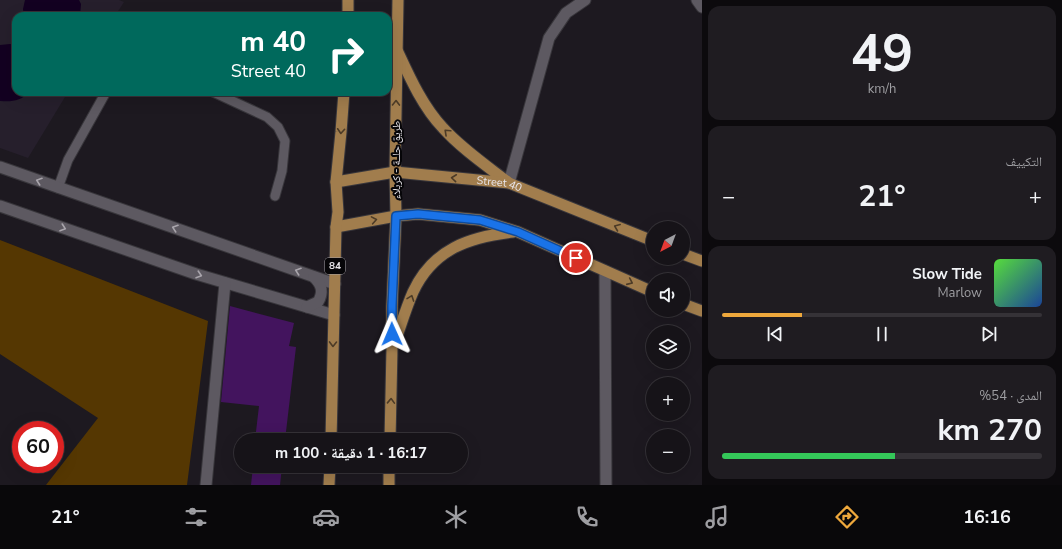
<!DOCTYPE html>
<html lang="ar">
<meta charset="utf-8">
<style>
body{margin:0;font-family:"Nunito Sans","Noto Naskh Arabic",sans-serif;background:#1f1c21;color:#f1f3f6;direction:rtl;height:100vh;display:flex;flex-direction:column;font-size:15px;white-space:nowrap}
*{box-sizing:border-box;margin:0}
p{font-size:13px;color:#9e9ea2}
.icon{flex:none;width:22px;height:22px;fill:none;stroke:currentColor;stroke-width:2;stroke-linecap:round;stroke-linejoin:round}
.map{position:relative;flex:1;overflow:hidden;direction:ltr}
.sheet{display:flex;flex-direction:column;gap:6px;padding:6px;background:#0c0a0d;width:360px}
.sheet>*{flex:none}
.guide{position:absolute;left:12px;top:12px;width:380px;height:84px;border-radius:12px;box-shadow:0 4px 16px #0002,0 0 0 1px #353237;direction:rtl;background:#00695c;color:#fff;overflow:hidden}
.needle{width:26px;rotate:221deg}
.fabs{position:absolute;left:646px;top:221px;display:grid;gap:8px}
.fabs a{display:grid;place-items:center;width:44px;height:44px;border-radius:50%;background:#161318;box-shadow:0 4px 16px #0002,0 0 0 1px #353237;font-size:20px}
.speed{position:absolute;left:12px;top:421px;display:flex;gap:8px;font-size:20px;font-weight:700;text-align:center}
.speed>*{display:grid;place-content:center;width:52px;height:52px;border-radius:50%;background:#161318;box-shadow:0 4px 16px #0002,0 0 0 1px #353237;line-height:1}
.speed .limit{border:6px solid #d22;background:#fff;color:#111}
.pin{position:absolute;display:grid;place-items:center;width:34px;height:34px;color:#fff;margin:-17px;border:2px solid #fff;border-radius:50%;box-shadow:0 1px 4px #0007}
.me{position:absolute;width:44px;margin:-22px;rotate:359deg;stroke-linejoin:round;filter:drop-shadow(0 0 3px #0008)}
.turn{display:flex;align-items:center;gap:14px;height:84px;padding:0 20px;font-size:18px}
.turn .icon{width:52px;height:52px;stroke-width:2.5}
.turn b{display:block;font-size:28px;line-height:34px}
.big{font-size:30px;font-weight:700;line-height:1.1}
.sheet .tile{flex:1;display:flex;flex-direction:column;justify-content:center;gap:6px;min-width:0;padding:0 14px;border-radius:12px;background:#1f1c21}
.sheet .dial{align-items:center;gap:0}
.dial b{font-size:52px;line-height:1}
.song{display:flex;align-items:center;gap:12px}
.cover{width:48px;height:48px;border-radius:6px;background:linear-gradient(135deg,hsl(110 70% 55%),hsl(220 70% 35%))}
.played{height:4px;border-radius:2px;background:linear-gradient(90deg,#eea83c 25%,#353237 25%)}
.keys{display:flex;justify-content:space-around;direction:ltr}
.heat{display:flex;justify-content:space-between;align-items:center;font-size:22px;direction:ltr}
.charge{height:6px;border-radius:3px;background:linear-gradient(90deg,#34c759 54%,#353237 0)}
.trip{position:absolute;left:234px;top:433px;width:234px;height:40px;border-radius:20px;background:#161318;box-shadow:0 4px 16px #0002,0 0 0 1px #353237;font-weight:700;line-height:40px;text-align:center;direction:rtl}
.tabs{display:flex;height:64px;justify-content:space-around;align-items:center;background:#09080a;color:#9e9ea2}
.tabs .icon{width:28px;height:28px}
.tabs .active{color:#eea83c}
.tabs b{font-size:18px;color:#f1f3f6}
main{display:flex;flex:1;min-height:0}
.map>svg:first-child{display:block}
.built{fill:#261f2c}
.forest{fill:#553702}
.water{fill:#130021}
.building{fill:#43145e}
.lines{fill:none;stroke-linecap:round;stroke-linejoin:round}
.service-casing{stroke:#38363b;stroke-width:11}
.minor-casing{stroke:#38363b;stroke-width:13}
.primary-casing{stroke:#38363b;stroke-width:13}
.service{stroke:#5d5961;stroke-width:9}
.minor{stroke:#5d5961;stroke-width:11}
.primary{stroke:#a17d4d;stroke-width:11}
.oneway{stroke:#4c3b27}
.oneway2{stroke:#a9a5ac}
.route-casing{stroke:#114b97;stroke-width:10}
.route{stroke:#1a73e8;stroke-width:7}
.labels{text-anchor:middle;dominant-baseline:central;stroke-width:4;stroke-linejoin:round;paint-order:stroke}
.shield{fill:#060508;stroke:#a4a1a6;stroke-width:1}
.shield-label{font-size:10px;font-weight:bold;fill:#e7e4e9}
.street-label{font-size:11px;fill:#e7e4e9;stroke:#060508}
</style>
<main>
<section class="sheet">
<div class="tile dial"><b>49</b><p>km/h</p></div>
<div class="tile"><p>التكييف</p>
<div class="heat"><a>−</a><b class="big">21°</b><a>+</a></div>
</div>
<div class="tile">
<div class="song"><i class="cover"></i><div><b>Slow Tide</b><p>Marlow</p></div></div>
<div class="played"></div>
<div class="keys"><svg class="icon" aria-label="previous" viewBox="0 0 24 24"><path d="M18 5L8 12l10 7zM5 5v14"/></svg><svg class="icon" aria-label="pause" viewBox="0 0 24 24"><path d="M8 5v14M16 5v14"/></svg><svg class="icon" aria-label="next" viewBox="0 0 24 24"><path d="M6 5l10 7-10 7zM19 5v14"/></svg></div>
</div>
<div class="tile"><p>المدى · 54%</p><b class="big">270 km</b><div class="charge"></div></div>
</section>
<div class="map">
<svg width="702" height="485" viewBox="0 0 702 485">
<rect width="100%" height="100%" fill="#1d1920"/>
<polygon class="built" points="0,0 119,0 124,2 115,16 16,16 16,92 68,92 28,158 0,148"/>
<polygon class="forest" points="0,240 208,321 187,485 46,485 98,418 0,354"/>
<g class="water">
<polygon points="25,0 79,0 81,4 80,16 24,16 23,9"/>
<path d="M10,44L16,45V92H29C21,101 12,102 0,101V45Z"/>
</g>
<g class="building">
<polygon points="230,306 294,323 289,346 296,347 285,440 255,440 259,406 221,402"/>
<polygon points="253,466 282,466 280,485 251,485"/>
</g>
<g class="lines">
<g class="service-casing">
<g id="service">
<polyline points="213,92 267,117 278,127 285,141 282,171 275,196"/>
<polyline points="58,188 68,160 106,92"/>
</g>
</g>
<g class="minor-casing">
<g id="minor">
<polyline points="697,0 702,7"/>
<polyline points="0,167 335,284"/>
<polyline points="509,183 549,38 566,13 585,0"/>
<polyline points="0,206 196,274 334,315"/>
<polyline points="605,271 606,485"/>
<path d="M307,307L318,302C324,292 322,285 314,277"/>
<polyline points="206,485 225,283"/>
</g>
</g>
<g class="primary-casing">
<g id="primary">
<polyline points="348,16 348,0"/>
<path d="M398,52C410,78 423,107 443,128C462,149 487,166 509,183"/>
<path id="s1" d="M336,182L395,172L509,183L653,241"/>
<polyline points="336,227 396,216 418,214 480,220 518,232 653,292"/>
<polyline points="683,254 702,261"/>
<polyline points="683,304 702,311"/>
<path d="M395,342C401,325 406,308 413,292C433,249 469,237 513,232"/>
<polyline points="331,440 336,227 338,212 336,182 341,132 344,92"/>
<polyline points="390,440 392,348 392,306 396,216 395,172 398,0"/>
<polyline points="329,485 330,466"/>
<polyline points="389,485 389,466"/>
</g>
</g>
<use href="#service" class="service"/>
<use href="#minor" class="minor"/>
<use href="#primary" class="primary"/>
</g>
<defs><path id="oneway-chevron" d="M-2-3.5L2.5 0L-2 3.5" fill="none" stroke-width="1.6" stroke-linecap="round" stroke-linejoin="round"/></defs>
<g class="oneway">
<use href="#oneway-chevron" transform="translate(396 103) rotate(-89)"/>
<use href="#oneway-chevron" transform="translate(341 131) rotate(94)"/>
<use href="#oneway-chevron" transform="translate(447 132) rotate(-137)"/>
<use href="#oneway-chevron" transform="translate(454 178) rotate(-174)"/>
<use href="#oneway-chevron" transform="translate(374 220) rotate(-10)"/>
<use href="#oneway-chevron" transform="translate(617 227) rotate(-158)"/>
<use href="#oneway-chevron" transform="translate(630 282) rotate(24)"/>
<use href="#oneway-chevron" transform="translate(411 298) rotate(-70)"/>
<use href="#oneway-chevron" transform="translate(333 344) rotate(91)"/>
<use href="#oneway-chevron" transform="translate(391 401) rotate(-88)"/>
</g>
<g class="oneway2">
<use href="#oneway-chevron" transform="translate(39 181) rotate(-161)"/>
<use href="#oneway-chevron" transform="translate(63 228) rotate(19)"/>
<use href="#oneway-chevron" transform="translate(175 228) rotate(-161)"/>
<use href="#oneway-chevron" transform="translate(298 271) rotate(-161)"/>
<use href="#oneway-chevron" transform="translate(199 275) rotate(18)"/>
</g>
<g class="lines">
<g class="route-casing">
<polyline id="route" points="392,334 392,306 396,216 418,214 480,220 518,232 576,258"/>
</g>
<use href="#route" class="route"/>
</g>
<g class="labels">
<rect class="shield" x="325" y="258" width="20" height="16" rx="3"/>
<g class="shield-label">
<text x="335" y="266">84</text>
</g>
<g class="street-label">
<text transform="translate(396 160) rotate(-90)">طريق حلــة - كربلاء</text>
<text stroke="none"><textPath href="#s1" startOffset="165">Street 40</textPath></text>
</g>
</g>
</svg>
<div class="fabs">
<a><svg class="needle" viewBox="-14 -14 28 28"><path d="M0-13l5 13h-10z" fill="#e53935"/><path d="M0 13l5-13h-10z" fill="#9e9ea2"/></svg></a>
<a><svg class="icon" aria-label="sound" viewBox="0 0 24 24"><path d="M4 9h4l5-4v14l-5-4H4zM17 9q2 3 0 6"/></svg></a>
<a><svg class="icon" aria-label="layers" viewBox="0 0 24 24"><path d="M12 4l9 5-9 5-9-5zM3 14l9 5 9-5"/></svg></a>
<a>+</a>
<a>−</a>
</div>
<div class="speed"><div class="limit">60</div></div>
<div class="pin" style="left:576px;top:258px;background:#d93025"><svg class="icon" aria-label="arrive" viewBox="0 0 24 24"><path d="M6 21V4h12l-3 4 3 4H6"/></svg></div>
<svg class="me" style="left:392px;top:334px" viewBox="-20 -20 40 40"><path d="M0-17L14 15 0 8-14 15z" fill="#1a73e8" stroke="#fff" stroke-width="4"/></svg>
<div class="trip">16:17 · 1 دقيقة · 100 m</div>
<div class="guide">
<div class="turn"><svg class="icon" aria-label="right" viewBox="0 0 24 24"><path d="M7 20v-9h11M14 6l5 5-5 5"/></svg><div><b>40 m</b>Street 40</div></div>
</div>
</div>
</main>
<nav class="tabs">
<b>16:16</b>
<svg class="icon active" aria-label="directions" viewBox="0 0 24 24"><path d="M12 3l9 9-9 9-9-9zM9 14v-3h6M13 9l2 2-2 2"/></svg>
<svg class="icon" aria-label="music" viewBox="0 0 24 24"><path d="M9 18V5l10-2v13"/><circle cx="6" cy="18" r="3"/><circle cx="16" cy="16" r="3"/></svg>
<svg class="icon" aria-label="phone" viewBox="0 0 24 24"><path d="M5 4h4l2 5-3 2q2 4 5 5l2-3 5 2v4C11 20 4 13 5 4z"/></svg>
<svg class="icon" aria-label="climate" viewBox="0 0 24 24"><path d="M12 3v18M4 7l16 10M4 17L20 7"/></svg>
<svg class="icon" aria-label="car" viewBox="0 0 24 24"><path d="M5 17H2v-5l4-1 3-4h7l3 4 3 1v5h-3M9 17h6M6 11h13"/><circle cx="7" cy="17" r="2"/><circle cx="17" cy="17" r="2"/></svg>
<svg class="icon" aria-label="filters" viewBox="0 0 24 24"><path d="M4 7h16M4 17h16"/><circle cx="9" cy="7" r="2"/><circle cx="15" cy="17" r="2"/></svg>
<b>21°</b>
</nav>
